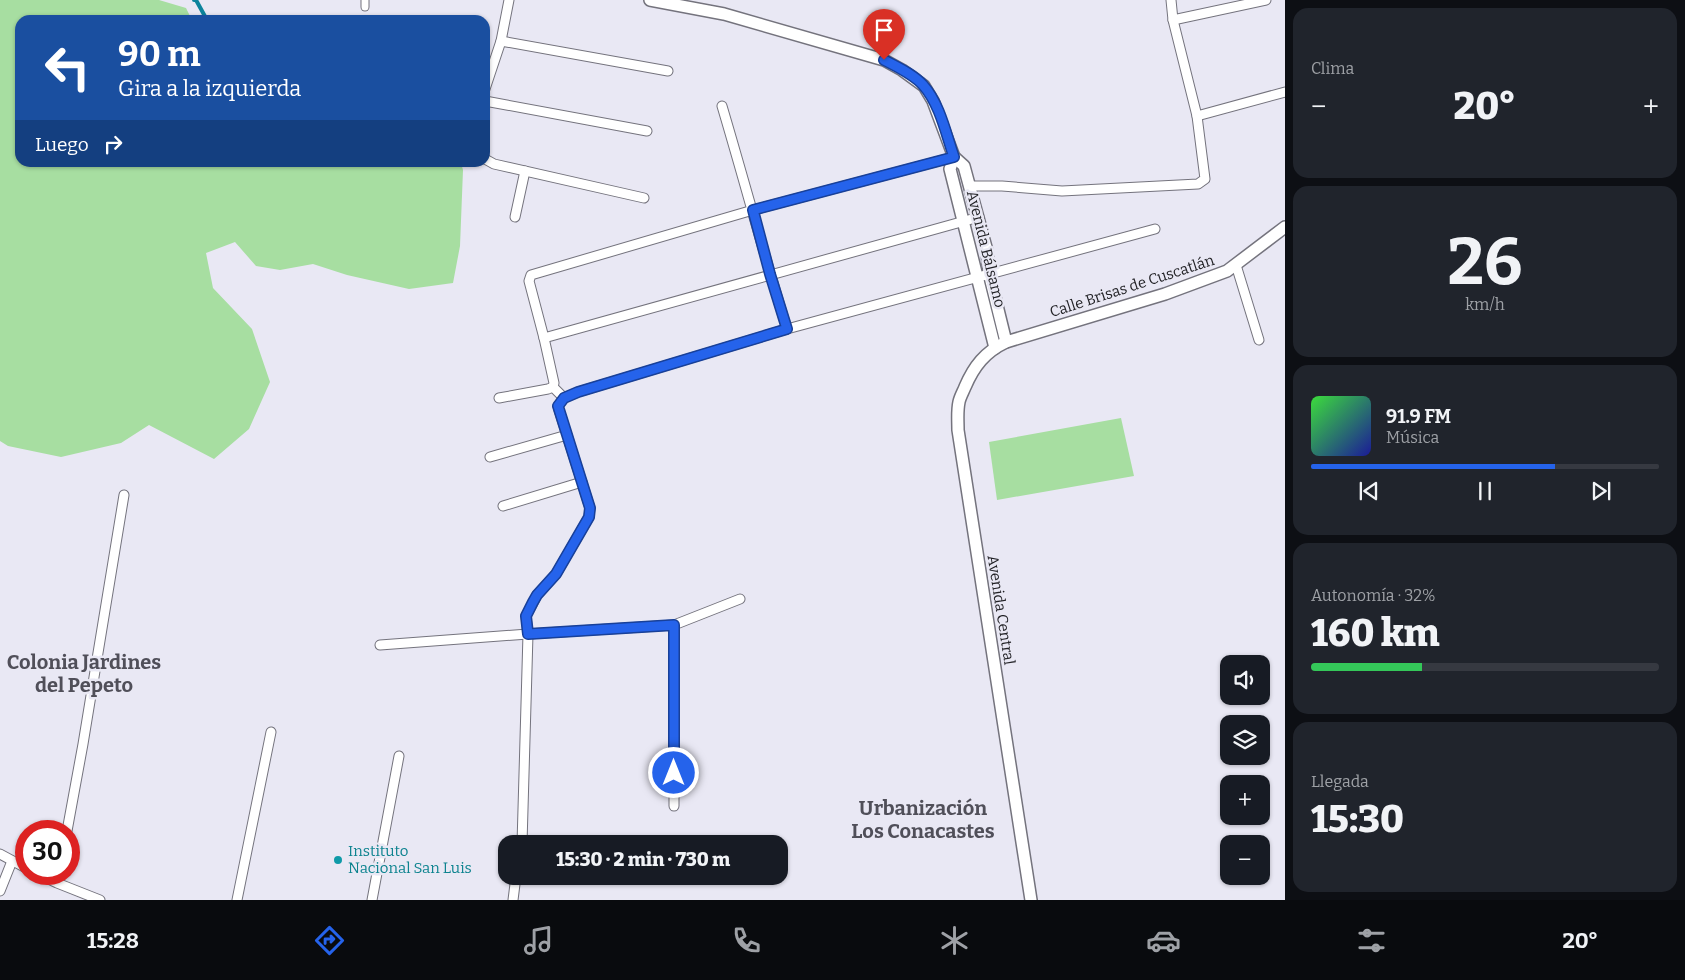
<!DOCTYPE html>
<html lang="es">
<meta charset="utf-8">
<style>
body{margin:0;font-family:Bitter,serif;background:#20242c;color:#f1f3f6;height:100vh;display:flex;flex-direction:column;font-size:19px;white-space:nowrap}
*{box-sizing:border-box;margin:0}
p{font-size:16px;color:#9ea1a6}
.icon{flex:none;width:28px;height:28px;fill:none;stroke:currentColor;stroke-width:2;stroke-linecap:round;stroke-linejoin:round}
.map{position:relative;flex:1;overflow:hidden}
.details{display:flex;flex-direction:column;gap:8px;padding:8px;background:#0d0f14;width:400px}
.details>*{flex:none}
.hud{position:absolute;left:15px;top:15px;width:475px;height:152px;border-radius:15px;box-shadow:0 1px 4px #0004;background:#1a4fa0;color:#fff;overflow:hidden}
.tools{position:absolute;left:1220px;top:655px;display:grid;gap:10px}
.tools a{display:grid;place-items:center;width:50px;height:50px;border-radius:10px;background:#171b24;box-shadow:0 1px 4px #0004;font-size:25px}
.speed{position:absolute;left:15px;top:820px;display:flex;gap:10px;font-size:25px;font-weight:700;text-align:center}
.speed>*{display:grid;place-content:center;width:65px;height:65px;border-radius:50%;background:#171b24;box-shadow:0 1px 4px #0004;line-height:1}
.speed .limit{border:8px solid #d22;background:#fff;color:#111}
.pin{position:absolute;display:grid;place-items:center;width:42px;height:42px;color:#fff;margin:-51px -21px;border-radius:50% 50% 50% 0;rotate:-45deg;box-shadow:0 0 5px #0007}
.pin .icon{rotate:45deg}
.me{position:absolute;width:55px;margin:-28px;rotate:0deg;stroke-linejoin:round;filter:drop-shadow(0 0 4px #0008)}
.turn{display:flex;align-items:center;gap:18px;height:105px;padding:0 20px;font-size:22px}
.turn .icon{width:65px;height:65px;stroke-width:2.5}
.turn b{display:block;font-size:35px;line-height:42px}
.then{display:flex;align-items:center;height:48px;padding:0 20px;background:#0003;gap:10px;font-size:19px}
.big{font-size:38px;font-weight:800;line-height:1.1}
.details .tile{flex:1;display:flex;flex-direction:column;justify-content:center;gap:8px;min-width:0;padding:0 18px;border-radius:15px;background:#20242c}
.details .dial{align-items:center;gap:0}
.dial b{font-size:65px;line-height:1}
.song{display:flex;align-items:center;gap:15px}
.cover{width:60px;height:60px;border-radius:8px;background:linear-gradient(135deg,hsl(120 70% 55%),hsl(240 70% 35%))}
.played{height:5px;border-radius:2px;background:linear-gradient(90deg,#2563eb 70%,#363941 70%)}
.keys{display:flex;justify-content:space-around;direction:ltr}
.heat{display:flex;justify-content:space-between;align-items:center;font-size:28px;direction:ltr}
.charge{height:8px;border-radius:4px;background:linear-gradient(90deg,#34c759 32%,#363941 0)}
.trip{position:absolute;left:498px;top:835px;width:290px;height:50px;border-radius:15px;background:#171b24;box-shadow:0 1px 4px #0004;font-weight:800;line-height:50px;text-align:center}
.menu{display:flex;height:80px;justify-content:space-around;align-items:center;background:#090b0e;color:#9ea1a6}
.menu .icon{width:35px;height:35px}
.menu .selected{color:#2563eb}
.menu b{font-size:22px;color:#f1f3f6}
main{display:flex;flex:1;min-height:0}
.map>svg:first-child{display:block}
.green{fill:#a7dea1}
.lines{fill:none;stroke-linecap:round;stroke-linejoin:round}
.stream{stroke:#0c839c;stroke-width:4}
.pedestrian-casing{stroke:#74737d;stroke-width:9}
.minor-casing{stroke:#74737d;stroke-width:11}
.tertiary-casing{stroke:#74737d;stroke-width:14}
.pedestrian{stroke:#fff;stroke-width:7}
.minor{stroke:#fff;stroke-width:9}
.tertiary{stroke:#fff;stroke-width:11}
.route-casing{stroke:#184099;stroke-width:12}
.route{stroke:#2563eb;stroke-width:9}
.culture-dot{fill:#0f9aa8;stroke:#e9e8f4;stroke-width:2}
.labels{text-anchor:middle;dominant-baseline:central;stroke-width:5;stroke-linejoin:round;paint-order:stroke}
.street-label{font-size:15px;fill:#222226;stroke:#e9e8f4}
.culture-label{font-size:15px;fill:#0d838f;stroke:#e9e8f4;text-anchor:start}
.district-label{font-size:20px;font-weight:bold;fill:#504f59;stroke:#e9e8f4}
</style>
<main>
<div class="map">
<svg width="1285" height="900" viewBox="0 0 1285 900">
<rect width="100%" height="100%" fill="#e9e8f4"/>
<g class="green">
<polygon points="0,0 159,0 186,8 192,20 20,20 20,162 461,163 463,170 460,246 453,283 409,289 347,275 313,264 280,270 256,266 235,242 206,253 213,288 252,329 270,382 249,429 214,459 149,425 121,443 61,457 8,446 0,441"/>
<polygon points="1121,418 1134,476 997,500 989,442"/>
</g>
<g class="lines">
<polyline class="stream" points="194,0 196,0 207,20"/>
<g class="pedestrian-casing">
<polyline id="pedestrian" points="365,0 365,7"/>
</g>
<g class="minor-casing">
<g id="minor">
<polyline points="1173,20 1266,0"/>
<polyline points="501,41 668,71"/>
<polyline points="485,89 501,41 509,0"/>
<polyline points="485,101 647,131"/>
<path d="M722,106C744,180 764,255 787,329"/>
<polyline points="1197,116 1285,92"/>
<polyline points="485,159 494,164 644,198"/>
<polyline points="970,186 1002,186 1062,191 1198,184 1205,179 1197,116 1173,20 1171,0"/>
<polyline points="515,217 525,171"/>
<polyline points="1236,265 1259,340"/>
<polyline points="544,338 979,217"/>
<polyline points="499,398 548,389 553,387"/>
<polyline points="564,398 553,387 554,383 544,338 529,281 531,275 753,210 954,157"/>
<polyline points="490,457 567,435"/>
<polyline points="503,506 582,482"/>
<polyline points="380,645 528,634 674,625 740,599"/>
<polyline points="674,806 674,625"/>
<polyline points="67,831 83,744 124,495"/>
<polyline points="522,844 528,634 526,616 533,603 537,595 556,574 589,517 590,508 559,410 558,406 564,398 578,392 787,329 1155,229"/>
<polyline points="0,854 26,868"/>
<polyline points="38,874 57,883 100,900"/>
<polyline points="0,891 12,861"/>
<polyline points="237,900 271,732"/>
<polyline points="372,900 399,756"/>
<polyline points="513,900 516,876"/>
</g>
</g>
<g class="tertiary-casing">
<g id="tertiary">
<polyline points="650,0 724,14 884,60 902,70 924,86 933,101 954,157 964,166 987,251 989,273 1006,342"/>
<polyline points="954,157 950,169 995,348"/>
<path d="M1031,900L958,430C958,421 957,411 959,402C960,397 963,392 965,387C974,366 985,352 1006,342L1165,294L1227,271L1285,227"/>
</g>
</g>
<use href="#pedestrian" class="pedestrian"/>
<use href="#minor" class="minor"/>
<use href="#tertiary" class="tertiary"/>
</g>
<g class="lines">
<g class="route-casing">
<path id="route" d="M674,773V625L528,634L526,616L533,602L537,595L556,574L589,517L590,508L558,406L564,398L578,392L787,329L770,274L753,210L954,157C946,134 940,104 923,85C913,74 897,67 884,60"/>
</g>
<use href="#route" class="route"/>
</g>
<circle class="culture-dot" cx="338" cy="860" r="5"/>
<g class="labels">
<g class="street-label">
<text transform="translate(986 249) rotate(76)">Avenida Bálsamo</text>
<text transform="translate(1132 286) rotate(-18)">Calle Brisas de Cuscatlán</text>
<text transform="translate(1001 610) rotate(81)">Avenida Central</text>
</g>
<g class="culture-label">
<text x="348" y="851">Instituto<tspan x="348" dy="17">Nacional San Luis</tspan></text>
</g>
<g class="district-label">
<text x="84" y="662">Colonia Jardines<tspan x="84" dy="23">del Pepeto</tspan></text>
<text x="923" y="808">Urbanización<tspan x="923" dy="23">Los Conacastes</tspan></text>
</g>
</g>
</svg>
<div class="tools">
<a><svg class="icon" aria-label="sound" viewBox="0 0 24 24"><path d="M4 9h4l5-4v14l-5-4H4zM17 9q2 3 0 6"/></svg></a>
<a><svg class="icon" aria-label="layers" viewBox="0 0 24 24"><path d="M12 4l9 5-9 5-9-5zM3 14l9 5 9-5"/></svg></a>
<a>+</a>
<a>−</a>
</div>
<div class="speed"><div class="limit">30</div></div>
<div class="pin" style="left:884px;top:60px;background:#d93025"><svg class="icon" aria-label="arrive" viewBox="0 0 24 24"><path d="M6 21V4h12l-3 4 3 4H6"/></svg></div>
<svg class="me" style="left:674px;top:773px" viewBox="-20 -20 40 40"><circle r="17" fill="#2563eb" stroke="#fff" stroke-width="3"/><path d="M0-11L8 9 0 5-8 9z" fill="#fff"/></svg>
<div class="trip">15:30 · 2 min · 730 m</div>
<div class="hud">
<div class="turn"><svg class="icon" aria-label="left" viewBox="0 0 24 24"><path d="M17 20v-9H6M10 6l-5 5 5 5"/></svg><div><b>90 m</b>Gira a la izquierda</div></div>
<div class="then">Luego<svg class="icon" aria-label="right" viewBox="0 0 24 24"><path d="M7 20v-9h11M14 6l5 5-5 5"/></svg></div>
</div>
</div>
<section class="details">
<div class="tile"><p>Clima</p>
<div class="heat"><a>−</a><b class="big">20°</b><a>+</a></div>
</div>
<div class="tile dial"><b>26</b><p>km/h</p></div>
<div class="tile">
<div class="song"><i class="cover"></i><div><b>91.9 FM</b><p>Música</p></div></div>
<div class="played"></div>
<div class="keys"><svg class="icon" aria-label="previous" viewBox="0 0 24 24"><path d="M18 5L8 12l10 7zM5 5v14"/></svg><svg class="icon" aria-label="pause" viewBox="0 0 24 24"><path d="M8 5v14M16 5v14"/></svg><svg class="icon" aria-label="next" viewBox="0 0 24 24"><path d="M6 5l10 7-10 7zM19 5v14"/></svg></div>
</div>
<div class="tile"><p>Autonomía · 32%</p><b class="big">160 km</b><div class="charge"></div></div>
<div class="tile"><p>Llegada</p><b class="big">15:30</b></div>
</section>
</main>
<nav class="menu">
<b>15:28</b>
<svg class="icon selected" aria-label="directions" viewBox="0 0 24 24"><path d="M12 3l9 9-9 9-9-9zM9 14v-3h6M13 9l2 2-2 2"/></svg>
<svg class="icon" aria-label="music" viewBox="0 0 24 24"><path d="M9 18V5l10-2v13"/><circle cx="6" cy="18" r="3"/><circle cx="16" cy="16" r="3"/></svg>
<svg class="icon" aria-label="phone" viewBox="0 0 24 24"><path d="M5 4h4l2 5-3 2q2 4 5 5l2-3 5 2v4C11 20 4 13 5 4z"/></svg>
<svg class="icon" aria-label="climate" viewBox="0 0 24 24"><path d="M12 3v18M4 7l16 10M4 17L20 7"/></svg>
<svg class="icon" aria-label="car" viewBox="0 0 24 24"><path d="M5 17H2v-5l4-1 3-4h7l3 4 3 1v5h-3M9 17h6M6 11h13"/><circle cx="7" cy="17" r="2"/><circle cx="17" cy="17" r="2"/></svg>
<svg class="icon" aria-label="filters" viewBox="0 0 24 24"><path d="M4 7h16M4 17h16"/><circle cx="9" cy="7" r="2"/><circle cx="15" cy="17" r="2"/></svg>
<b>20°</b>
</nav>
